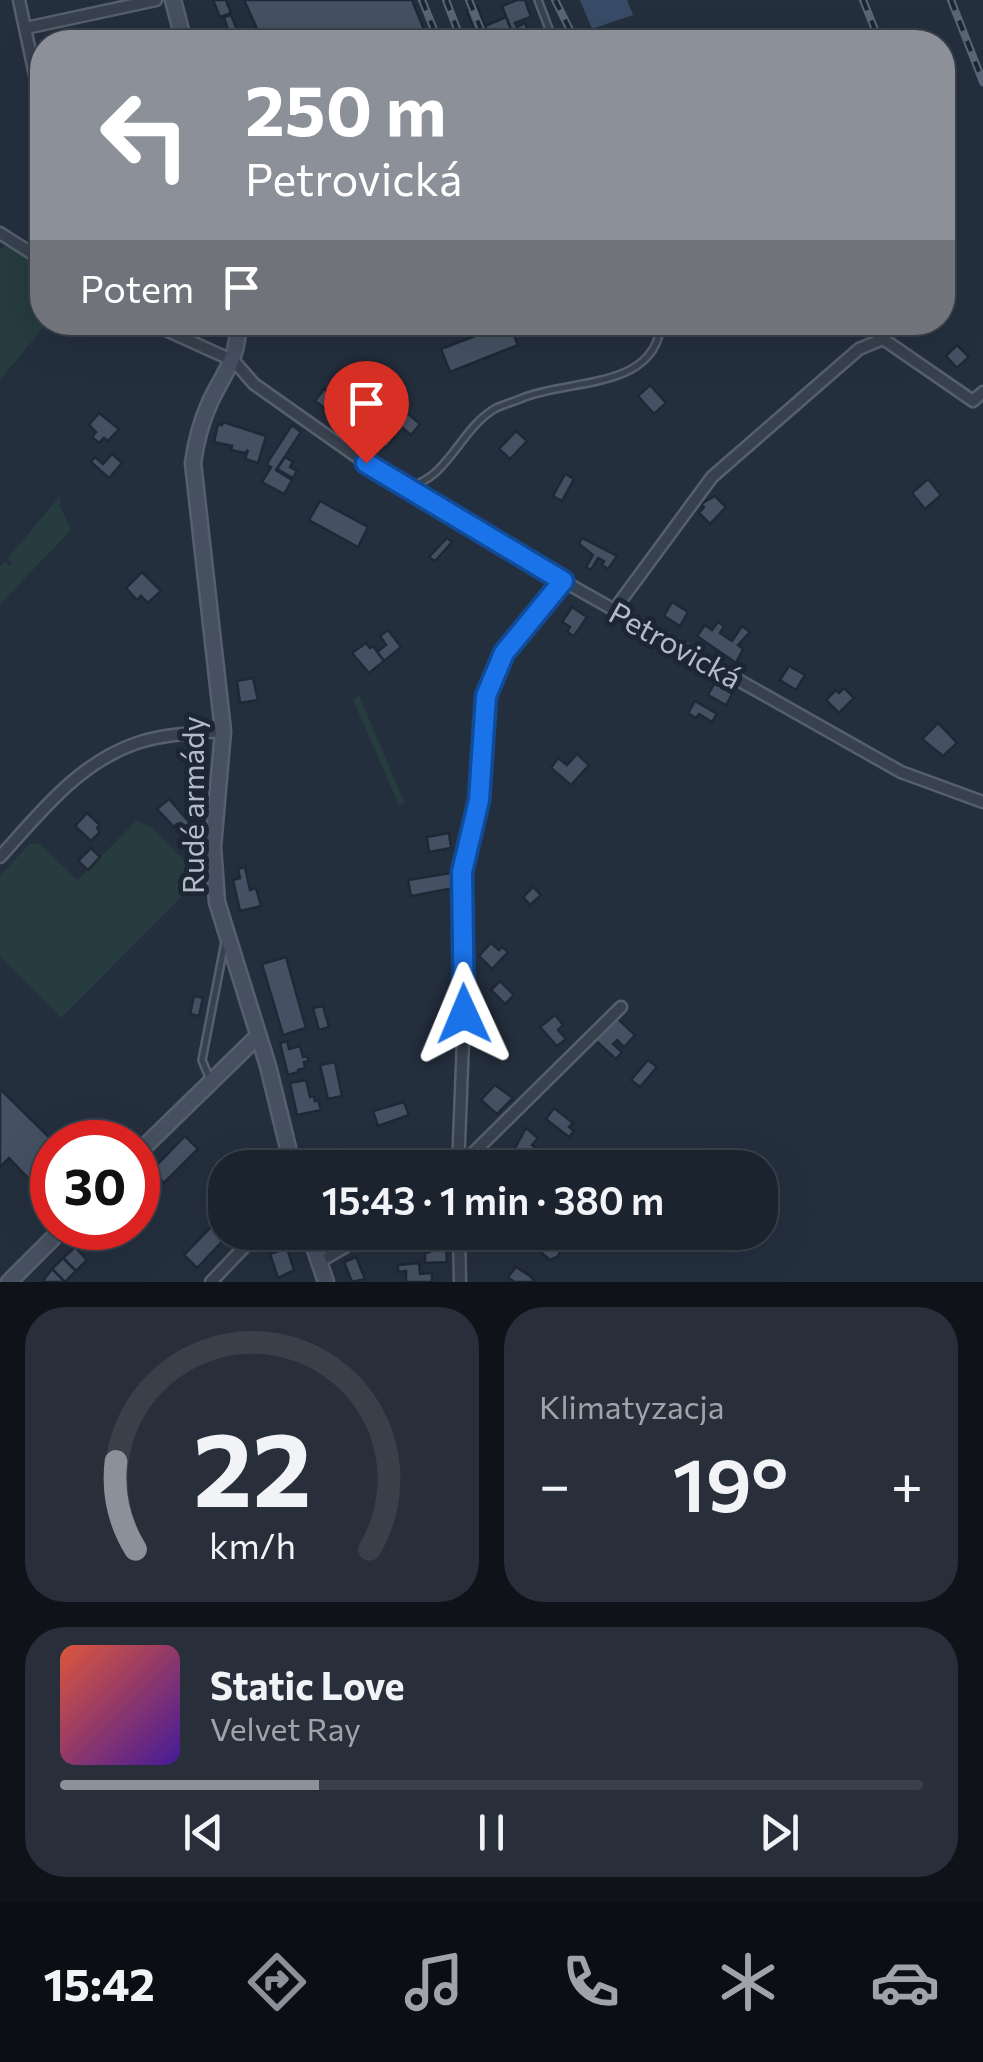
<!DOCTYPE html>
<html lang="pl">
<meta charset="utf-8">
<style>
body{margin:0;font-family:Commissioner,sans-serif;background:#282f3a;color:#f1f3f6;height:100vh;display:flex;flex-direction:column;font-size:38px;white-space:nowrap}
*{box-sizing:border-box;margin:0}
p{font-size:32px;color:#a0a4aa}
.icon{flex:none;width:55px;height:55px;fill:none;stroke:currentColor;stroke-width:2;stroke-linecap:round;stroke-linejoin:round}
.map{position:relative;height:1282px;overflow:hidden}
.side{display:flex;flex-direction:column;gap:25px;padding:25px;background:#0f1319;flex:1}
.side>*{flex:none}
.guide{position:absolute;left:30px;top:30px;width:925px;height:305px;border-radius:40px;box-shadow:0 10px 40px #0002,0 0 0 2px #39404a;background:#8c9099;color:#fff;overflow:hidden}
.speed{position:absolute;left:30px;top:1120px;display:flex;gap:20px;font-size:50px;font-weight:700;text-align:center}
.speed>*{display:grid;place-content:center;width:130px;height:130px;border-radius:50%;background:#1b232e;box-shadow:0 10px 40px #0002,0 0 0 2px #39404a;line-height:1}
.speed .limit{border:15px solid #d22;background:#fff;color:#111}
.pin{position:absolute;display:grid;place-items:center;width:85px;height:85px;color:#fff;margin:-102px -42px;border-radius:50% 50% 50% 0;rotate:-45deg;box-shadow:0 0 10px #0007}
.pin .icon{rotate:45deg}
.me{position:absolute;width:110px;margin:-55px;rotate:359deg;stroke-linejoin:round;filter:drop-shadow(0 0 8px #0008)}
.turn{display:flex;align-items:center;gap:35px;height:210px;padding:0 50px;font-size:45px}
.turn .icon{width:130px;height:130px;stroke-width:2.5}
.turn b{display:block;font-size:70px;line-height:85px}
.then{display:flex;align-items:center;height:95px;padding:0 50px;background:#0003;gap:20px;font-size:38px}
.big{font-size:75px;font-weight:600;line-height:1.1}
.side .tile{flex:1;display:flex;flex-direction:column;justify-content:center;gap:15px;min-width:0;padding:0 35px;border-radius:40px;background:#282f3a}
.side .dial{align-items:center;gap:0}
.dial svg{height:260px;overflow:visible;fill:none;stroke:#39404a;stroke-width:7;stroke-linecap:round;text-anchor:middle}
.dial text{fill:#f1f3f6;stroke:none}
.song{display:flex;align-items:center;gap:30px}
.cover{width:120px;height:120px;border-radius:15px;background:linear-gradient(135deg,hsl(10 70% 55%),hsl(260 70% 35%))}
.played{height:10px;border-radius:5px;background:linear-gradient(90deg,#8c9099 30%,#39404a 30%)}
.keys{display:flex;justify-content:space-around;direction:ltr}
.heat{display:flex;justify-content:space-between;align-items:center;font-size:55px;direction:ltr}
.side .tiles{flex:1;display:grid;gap:25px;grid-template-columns:1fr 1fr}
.tile:last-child{grid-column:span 2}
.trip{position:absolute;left:208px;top:1150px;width:570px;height:100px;border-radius:40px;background:#1b232e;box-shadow:0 10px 40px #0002,0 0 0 2px #39404a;font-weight:600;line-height:100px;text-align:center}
.dock{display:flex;height:160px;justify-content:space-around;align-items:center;background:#0b0e12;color:#a0a4aa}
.dock .icon{width:70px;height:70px}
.dock .active{color:#8c9099}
.dock b{font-size:45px;color:#f1f3f6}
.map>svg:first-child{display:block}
.green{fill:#263c3f}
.water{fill:#394c67}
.building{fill:#455162;stroke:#1f2835;stroke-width:2.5}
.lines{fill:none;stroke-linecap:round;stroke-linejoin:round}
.lane-casing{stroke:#565f6c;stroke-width:10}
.street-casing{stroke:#565f6c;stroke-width:15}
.secondary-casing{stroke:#565f6c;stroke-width:19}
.lane{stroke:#38414e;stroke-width:5}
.street{stroke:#38414e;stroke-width:10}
.secondary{stroke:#465061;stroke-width:14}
.rail-casing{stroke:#5a6575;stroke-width:8}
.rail{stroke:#1d2633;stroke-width:4;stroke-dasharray:11;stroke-linecap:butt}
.route-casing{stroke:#114b97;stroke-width:25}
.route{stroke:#1a73e8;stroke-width:18}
.labels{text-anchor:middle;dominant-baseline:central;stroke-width:10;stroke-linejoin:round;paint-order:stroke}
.street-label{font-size:30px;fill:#b4bcc9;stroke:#1d2633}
</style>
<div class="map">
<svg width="983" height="1282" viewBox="0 0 983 1282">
<rect width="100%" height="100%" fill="#242f3e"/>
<g class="green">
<polygon points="6,246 42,269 42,322 47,323 0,380 0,249"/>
<polygon points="60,496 60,506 71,530 0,604 0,567 5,561 9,566 12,564 8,558"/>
<polygon points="359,695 405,804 399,805 353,700"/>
<polygon points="136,821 151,827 192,868 194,877 188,884 189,889 61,1018 0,956 0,876 30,843 39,844 78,880"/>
</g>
<polygon class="water" points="580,0 627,0 633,15 592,29"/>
<g class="building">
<polygon points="213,0 226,0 231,13 220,17"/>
<polygon points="244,0 412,0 429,42 263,42"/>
<polygon points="517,0 525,0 531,17 515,23 517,27 525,23 529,33 520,36 519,32 513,35 502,6"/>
<polygon points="477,6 486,30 476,34 467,11"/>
<polygon points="231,15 242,42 234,42 228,30 224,17"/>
<polygon points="506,17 516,42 491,42 485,26"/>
<polygon points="372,322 416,322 378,337"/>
<polygon points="646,322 649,331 635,336 630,323"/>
<polygon points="509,323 518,345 450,372 441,349"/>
<polygon points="957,345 969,357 957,368 946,356"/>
<polygon points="351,376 361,383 353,394 343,387"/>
<polygon points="650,385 666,403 654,414 638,396"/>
<polygon points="324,389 339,400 330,412 315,401"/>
<polygon points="99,413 119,429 108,441 104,438 99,443 92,437 96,432 89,425"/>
<polygon points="407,413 420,424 411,435 398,424"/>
<polygon points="377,418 397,434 386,448 366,433"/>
<polygon points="223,422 266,436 258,463 245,459 248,450 245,453 231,450 232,446 214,442 218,424 222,425"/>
<polygon points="292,425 301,432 276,470 292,480 284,494 262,482 271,467 267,465 269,460"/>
<polygon points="516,431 527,441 510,459 499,449"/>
<polygon points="112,454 122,463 109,478 91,462 95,457 103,464"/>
<polygon points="285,457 293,462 290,467 297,471 293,478 277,469"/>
<polygon points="565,474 574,479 562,501 553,496"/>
<polygon points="928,479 941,495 925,509 912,493"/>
<polygon points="715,496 726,507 710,524 699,513 704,507 701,504"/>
<polygon points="320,501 368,527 358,547 309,520"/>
<polygon points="447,538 452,542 435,561 429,557"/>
<polygon points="582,538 617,556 608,569 602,565 604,561 598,558 591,570 586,567 593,555 579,544"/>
<polygon points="142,572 161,591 148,603 141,596 137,600 126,588"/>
<polygon points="672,602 688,612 680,626 664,616"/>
<polygon points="572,607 587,617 574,636 567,632 570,627 562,622"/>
<polygon points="718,622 724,626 720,633 732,641 742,626 750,632 738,645 743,649 736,663 697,636 705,625 712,630"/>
<polygon points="388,630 401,647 384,661 377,652 386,645 380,636"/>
<polygon points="366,643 370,648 373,646 384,661 369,673 352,653"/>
<polygon points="789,666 805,675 796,690 780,680"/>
<polygon points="718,677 736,687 726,705 708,695"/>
<polygon points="253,678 258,700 240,703 237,681"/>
<polygon points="844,688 854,698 839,713 826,700 836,690 839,693"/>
<polygon points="695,701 717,714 712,722 699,714 696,718 688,713"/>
<polygon points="938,723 957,743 943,756 922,739"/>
<polygon points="577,754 589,765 571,785 551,768 558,758 567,765"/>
<polygon points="169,799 190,823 182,830 177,824 174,827 157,809"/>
<polygon points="87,813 100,825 97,828 100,832 91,841 75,826"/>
<polygon points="193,820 203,820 202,838 192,837"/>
<polygon points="449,833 451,848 429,852 427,837"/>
<polygon points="91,848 100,857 88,870 78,861"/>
<polygon points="245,867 250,890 256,888 261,906 240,911 233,880 240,878 238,869"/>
<polygon points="451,873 454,888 411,896 408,880"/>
<polygon points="533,887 541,895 530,905 523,897"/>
<polygon points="491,943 499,950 502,947 508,952 492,969 479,956"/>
<polygon points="286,957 306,1028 283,1035 262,964"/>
<polygon points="500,981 514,995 505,1004 491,990"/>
<polygon points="194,996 203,998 199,1016 190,1014"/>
<polygon points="323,1006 329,1027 319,1030 313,1008"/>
<polygon points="555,1015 563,1025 558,1030 566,1039 557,1046 540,1027"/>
<polygon points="616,1017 635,1035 624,1047 617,1040 613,1044 622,1052 616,1059 595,1040"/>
<polygon points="485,1023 501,1038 491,1049 475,1034"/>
<polygon points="287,1041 289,1049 300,1046 303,1057 307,1056 309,1061 304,1062 305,1068 298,1070 298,1072 288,1075 280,1043"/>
<polygon points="648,1060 657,1067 640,1087 631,1080"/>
<polygon points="335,1062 342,1096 328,1099 320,1065"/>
<polygon points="306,1080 310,1097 314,1096 315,1101 318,1100 321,1110 297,1115 290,1083"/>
<polygon points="495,1085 513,1098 497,1114 481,1100"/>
<polygon points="0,1089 54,1142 52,1155 29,1179 9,1158 0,1167"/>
<polygon points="404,1102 409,1115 378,1126 373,1111"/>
<polygon points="554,1108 573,1123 569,1127 574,1131 569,1137 546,1119"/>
<polygon points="526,1128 538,1138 532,1145 538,1150 529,1162 514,1150"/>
<polygon points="185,1136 198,1149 164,1183 152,1170"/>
<polygon points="342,1149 346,1160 331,1164 329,1156"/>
<polygon points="364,1151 366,1168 350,1168 346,1160"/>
<polygon points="329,1156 331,1168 309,1168 308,1161"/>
<polygon points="217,1221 225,1232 230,1233 197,1268 184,1255"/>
<polygon points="324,1232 346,1232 342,1234 345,1244 328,1249"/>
<polygon points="429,1232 445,1232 447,1262 425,1263 425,1253 430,1252"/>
<polygon points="558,1232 564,1237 559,1243 563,1245 558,1256 550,1260 536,1248 548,1232"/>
<polygon points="75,1247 87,1260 76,1271 63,1258"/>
<polygon points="287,1248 294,1270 278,1278 270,1254"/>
<polygon points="356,1257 365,1279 352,1282 344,1262"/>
<polygon points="63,1258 76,1271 65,1282 52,1269"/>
<polygon points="419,1263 420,1274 432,1273 432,1282 406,1282 406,1271 398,1272 398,1265"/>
<polygon points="516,1267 530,1276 535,1282 514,1282 508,1277"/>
<polygon points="52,1269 65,1282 42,1282"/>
</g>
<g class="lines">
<g class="lane-casing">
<g id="lane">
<polyline points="538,0 554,42"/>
<path d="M412,487C421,482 431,478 438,470C458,451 471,422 496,408C505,404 516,401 525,397C573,379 657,389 661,322"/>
<polyline points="209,1077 202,1060 225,942"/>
</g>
</g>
<g class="street-casing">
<g id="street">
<polyline points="19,0 42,108"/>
<polyline points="26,28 156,0"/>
<polyline points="0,233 42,260"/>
<polyline points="148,322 234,361 254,384 366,463 563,581 901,772 983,802"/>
<polyline points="614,610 712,477 859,349 883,339 973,401 983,392"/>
<path d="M0,857C40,813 78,763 137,743C164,734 195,733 223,731"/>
<polyline points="459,1167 621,1007"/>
<polyline points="458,1168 464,1015 462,872 479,800 486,696 504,653 563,581"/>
<polyline points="459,1232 460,1282"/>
<polyline points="319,1262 371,1232"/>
<polyline points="211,1282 250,1241 263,1232"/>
</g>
</g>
<g class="secondary-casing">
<g id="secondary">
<polyline points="173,0 184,42"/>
<path d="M238,322C239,359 224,372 210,402C201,422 196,441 193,463L223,731L213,847L217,902L268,1066L293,1168"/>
<polyline points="138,1153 258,1036"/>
<polyline points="309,1232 326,1282"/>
<polyline points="9,1282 63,1228"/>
</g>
</g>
<use href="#lane" class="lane"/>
<use href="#street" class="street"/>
<use href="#secondary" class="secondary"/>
<g class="rail-casing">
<g id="rail">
<polyline points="422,0 439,42"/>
<polyline points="446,0 462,42"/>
<polyline points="469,0 486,42"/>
<polyline points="555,0 576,42"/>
<polyline points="863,0 880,42"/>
<polyline points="951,0 983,82"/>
<polyline points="548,322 549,325"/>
</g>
</g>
<use href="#rail" class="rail"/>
</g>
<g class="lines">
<g class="route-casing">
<polyline id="route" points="366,463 563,581 504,653 486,696 479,800 462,872 464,1014"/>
</g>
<use href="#route" class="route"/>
</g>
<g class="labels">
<g class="street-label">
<text transform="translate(676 644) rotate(29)">Petrovická</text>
<text transform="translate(191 805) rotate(-90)">Rudé armády</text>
</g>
</g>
</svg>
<div class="speed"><div class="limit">30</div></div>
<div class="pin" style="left:366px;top:463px;background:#d93025"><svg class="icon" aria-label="arrive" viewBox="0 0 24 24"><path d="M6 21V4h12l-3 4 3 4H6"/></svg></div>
<svg class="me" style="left:464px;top:1014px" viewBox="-20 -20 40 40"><path d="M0-17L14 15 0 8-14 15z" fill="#1a73e8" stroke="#fff" stroke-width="4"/></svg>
<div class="trip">15:43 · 1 min · 380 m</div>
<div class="guide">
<div class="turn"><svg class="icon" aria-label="left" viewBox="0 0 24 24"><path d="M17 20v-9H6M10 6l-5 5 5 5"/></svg><div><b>250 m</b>Petrovická</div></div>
<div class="then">Potem<svg class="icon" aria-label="arrive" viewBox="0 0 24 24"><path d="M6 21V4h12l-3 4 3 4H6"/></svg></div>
</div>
</div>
<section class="side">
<div class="tiles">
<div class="tile dial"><svg viewBox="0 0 100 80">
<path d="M14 69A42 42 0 1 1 86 69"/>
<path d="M14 69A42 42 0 0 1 8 42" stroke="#8c9099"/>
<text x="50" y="56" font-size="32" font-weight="700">22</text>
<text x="50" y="72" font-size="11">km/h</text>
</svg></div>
<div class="tile"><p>Klimatyzacja</p>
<div class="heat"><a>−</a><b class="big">19°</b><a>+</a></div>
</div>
<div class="tile">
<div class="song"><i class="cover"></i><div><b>Static Love</b><p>Velvet Ray</p></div></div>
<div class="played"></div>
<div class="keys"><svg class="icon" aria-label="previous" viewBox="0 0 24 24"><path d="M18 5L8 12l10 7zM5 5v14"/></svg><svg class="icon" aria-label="pause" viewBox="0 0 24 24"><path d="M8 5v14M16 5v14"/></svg><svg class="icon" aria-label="next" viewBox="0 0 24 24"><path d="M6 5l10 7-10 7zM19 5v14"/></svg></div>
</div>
</div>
</section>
<nav class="dock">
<b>15:42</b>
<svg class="icon active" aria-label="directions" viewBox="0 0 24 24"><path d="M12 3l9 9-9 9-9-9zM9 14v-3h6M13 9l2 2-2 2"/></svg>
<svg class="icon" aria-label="music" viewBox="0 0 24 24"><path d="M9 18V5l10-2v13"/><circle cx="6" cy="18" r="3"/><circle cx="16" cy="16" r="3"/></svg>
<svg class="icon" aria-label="phone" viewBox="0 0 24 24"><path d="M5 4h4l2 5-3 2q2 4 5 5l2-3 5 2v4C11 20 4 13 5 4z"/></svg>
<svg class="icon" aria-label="climate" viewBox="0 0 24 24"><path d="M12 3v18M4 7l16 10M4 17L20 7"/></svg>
<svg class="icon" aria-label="car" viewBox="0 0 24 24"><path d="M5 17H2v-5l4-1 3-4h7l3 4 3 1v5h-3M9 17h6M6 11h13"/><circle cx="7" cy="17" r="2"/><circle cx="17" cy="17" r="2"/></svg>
</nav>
